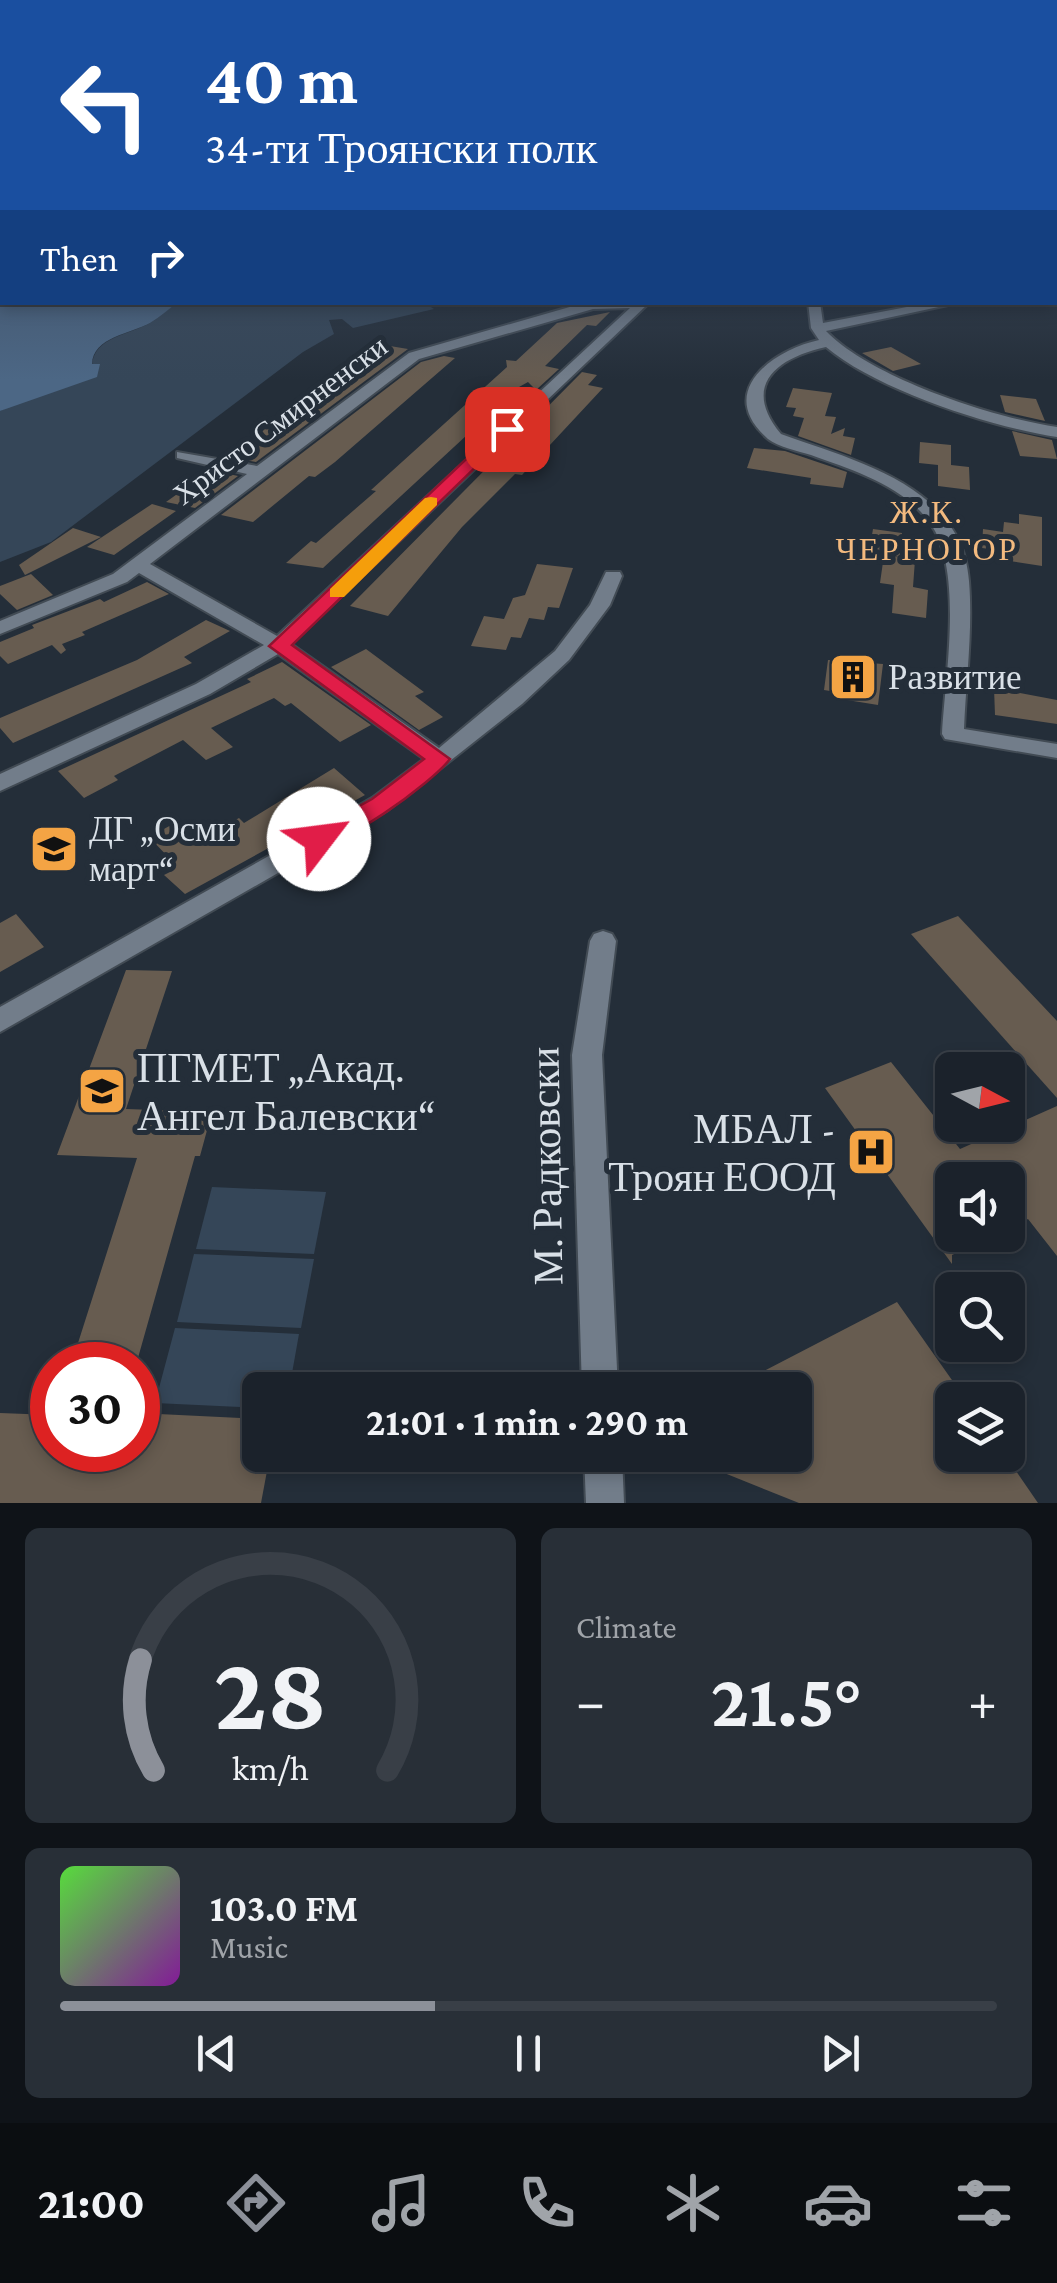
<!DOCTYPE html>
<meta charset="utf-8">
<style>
body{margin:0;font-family:"Crimson Pro",serif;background:#282f37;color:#f1f3f6;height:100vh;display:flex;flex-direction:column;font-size:38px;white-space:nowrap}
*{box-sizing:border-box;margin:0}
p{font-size:32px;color:#a0a4a9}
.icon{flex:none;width:55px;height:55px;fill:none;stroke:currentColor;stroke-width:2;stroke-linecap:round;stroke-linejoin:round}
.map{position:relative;height:1503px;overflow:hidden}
.details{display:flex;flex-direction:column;gap:25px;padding:25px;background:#0f1318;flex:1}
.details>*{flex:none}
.banner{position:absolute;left:0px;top:0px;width:1058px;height:305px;box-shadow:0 5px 15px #0003,0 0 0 2px #393f47;background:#1a4fa0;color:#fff;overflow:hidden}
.needle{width:65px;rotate:97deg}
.buttons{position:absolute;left:935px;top:1052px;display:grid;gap:20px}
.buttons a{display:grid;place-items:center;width:90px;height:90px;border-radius:15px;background:#1b222b;box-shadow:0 5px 15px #0003,0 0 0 2px #393f47;font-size:50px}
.speed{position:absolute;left:30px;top:1342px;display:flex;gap:20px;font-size:50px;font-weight:700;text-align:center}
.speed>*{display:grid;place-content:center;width:130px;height:130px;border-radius:50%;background:#1b222b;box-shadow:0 5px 15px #0003,0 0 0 2px #393f47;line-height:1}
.speed .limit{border:15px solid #d22;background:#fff;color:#111}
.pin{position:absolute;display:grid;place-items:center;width:85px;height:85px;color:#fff;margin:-42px;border-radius:20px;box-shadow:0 5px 15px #0006}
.me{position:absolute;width:110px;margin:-55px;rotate:60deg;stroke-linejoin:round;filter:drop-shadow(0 0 8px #0008)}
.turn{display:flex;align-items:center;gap:35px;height:210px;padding:0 40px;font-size:45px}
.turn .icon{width:130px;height:130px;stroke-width:2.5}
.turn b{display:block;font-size:70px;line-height:85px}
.then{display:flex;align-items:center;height:95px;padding:0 40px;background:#0003;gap:20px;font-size:38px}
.big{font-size:75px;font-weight:700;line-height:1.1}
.details .tile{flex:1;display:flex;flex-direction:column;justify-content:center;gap:15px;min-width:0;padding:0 35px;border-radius:15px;background:#282f37}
.details .dial{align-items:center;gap:0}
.dial svg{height:260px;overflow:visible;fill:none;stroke:#393f47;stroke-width:7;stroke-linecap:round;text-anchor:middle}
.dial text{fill:#f1f3f6;stroke:none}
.song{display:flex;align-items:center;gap:30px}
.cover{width:120px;height:120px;border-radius:15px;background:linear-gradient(135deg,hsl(110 70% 55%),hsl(290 70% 35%))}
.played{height:10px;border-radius:5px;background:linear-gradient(90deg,#8c9099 40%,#393f47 40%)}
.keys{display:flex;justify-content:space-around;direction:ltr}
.heat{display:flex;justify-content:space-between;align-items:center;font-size:55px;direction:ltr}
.details .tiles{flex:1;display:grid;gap:25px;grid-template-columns:1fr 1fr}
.tile:last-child{grid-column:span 2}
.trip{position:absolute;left:242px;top:1372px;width:570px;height:100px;border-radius:15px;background:#1b222b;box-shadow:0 5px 15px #0003,0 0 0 2px #393f47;font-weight:700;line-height:100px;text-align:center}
.tab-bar{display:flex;height:160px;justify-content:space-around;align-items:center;background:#0b0e11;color:#a0a4a9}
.tab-bar .icon{width:70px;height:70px}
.tab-bar .active{color:#8c9099}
.tab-bar b{font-size:45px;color:#f1f3f6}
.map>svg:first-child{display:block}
.green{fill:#354658}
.forest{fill:#4c6785}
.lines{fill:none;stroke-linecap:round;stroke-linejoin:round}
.stream{stroke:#00122a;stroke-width:4}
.building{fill:#675c50}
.minor-casing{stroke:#424b54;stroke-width:4}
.minor{fill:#727d8a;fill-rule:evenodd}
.route{fill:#e11d48;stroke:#92132f;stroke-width:2.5}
.slow{fill:#f59e0b}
.labels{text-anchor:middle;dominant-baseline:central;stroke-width:10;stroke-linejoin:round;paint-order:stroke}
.far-street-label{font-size:30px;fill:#d9e0e7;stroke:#242e39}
.far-neighbourhood-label{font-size:32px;letter-spacing:2.5px;fill:#f3ba7f;stroke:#242e39}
.poi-label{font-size:35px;fill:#d9e0e7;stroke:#242e39;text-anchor:start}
.near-poi-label{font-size:42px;fill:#d9e0e7;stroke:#242e39;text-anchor:start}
.near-street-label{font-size:42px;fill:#d9e0e7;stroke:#242e39}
</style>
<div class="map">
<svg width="1057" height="1503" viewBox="0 0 1057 1503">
<rect width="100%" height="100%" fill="#242e39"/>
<g class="green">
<path d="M423,302L434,309L353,328L342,319L329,320L334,334L303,352L51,542L0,562V411L99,364L92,365C94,337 129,335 150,323C160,317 168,309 177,303Z"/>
<polygon points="212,1187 326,1192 314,1254 196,1249"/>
<polygon points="194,1254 314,1259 301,1328 177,1322"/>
<polygon points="175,1328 299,1334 289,1390 260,1390 260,1408 155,1403"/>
</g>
<path class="forest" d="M0,170L2,302L177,303C169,309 160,317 150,323C130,334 93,337 92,364H100L97,377L0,411Z"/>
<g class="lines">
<g class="stream">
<polyline points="0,209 2,213"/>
<polyline points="0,236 2,224"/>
</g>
</g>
<g class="building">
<polygon points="610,312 596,326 587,325 545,366 559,369 536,390 528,382 519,387 323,568 286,563 311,541 316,543 376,491 371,490 507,367 506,360 516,361 557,323"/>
<polygon points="378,344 408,349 256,462 228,457"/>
<polygon points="891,347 921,364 893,371 862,353"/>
<polygon points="444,356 455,358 335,462 315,477 309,476 253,522 221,515 421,362"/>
<polygon points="582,372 597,375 588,385 603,388 522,475 515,474 462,527 388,616 350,606"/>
<polygon points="793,388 832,393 825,416 836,417 831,434 845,428 843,436 855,438 851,455 798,436 804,418 793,416 796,408 786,407"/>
<polygon points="1000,395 1036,399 1045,421 1005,412"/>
<polygon points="1012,431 1052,440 1057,459 1020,456"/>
<polygon points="920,442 951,445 951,465 969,467 970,490 938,486 938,465 919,463"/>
<polygon points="754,448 785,451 847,472 843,488 810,484 811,478 747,468"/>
<polygon points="211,470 238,476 195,508 166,502"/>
<polygon points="152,504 176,511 114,555 87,547"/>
<polygon points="1019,514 1042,517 1042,566 997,559 997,550 982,548 983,529 1003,532 1004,522 1019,524"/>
<polygon points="73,528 101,537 25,575 19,565"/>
<polygon points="873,529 902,533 900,557 869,553"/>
<polygon points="884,555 915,560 913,587 928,590 926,618 892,613 894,585 880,583"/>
<polygon points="537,564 573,568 559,608 548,607 544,620 529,618 521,638 511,637 506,650 471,646 484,616 504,619 513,598 525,595"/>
<polygon points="31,574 53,595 17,610 0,594 0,586"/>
<polygon points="147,582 169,594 82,632 85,635 62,644 66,650 61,654 52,645 8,664 0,656 0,642 34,628 32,625 100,599 104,602"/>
<polygon points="206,620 230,631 184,657 192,663 13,743 0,728 0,718 137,660"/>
<polygon points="366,649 424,692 415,696 443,717 419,730 331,667"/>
<polygon points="828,660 883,664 878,705 847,700 848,694 824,690"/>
<polygon points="282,662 371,725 340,742 291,703 285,706 274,698 211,728 233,747 206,760 183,740 114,776 118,780 84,798 58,771 251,682 247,679"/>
<polygon points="994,688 1057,700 1057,724 995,715"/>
<polygon points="334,768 365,795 185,894 164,875 172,871 164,864 171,860 149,837 175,823 195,842 239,818 244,823"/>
<polygon points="16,914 44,947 0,972 0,923"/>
<polygon points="958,916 1057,1021 1057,1098 911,934"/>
<polygon points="126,970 172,971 126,1109 212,1112 200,1156 195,1156 136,1365 71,1365 137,1158 57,1155"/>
<polygon points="891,1062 960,1149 1057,1106 1057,1256 1028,1219 1008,1229 1008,1180 952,1180 952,1235 995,1235 952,1255 952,1264 825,1088"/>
<polygon points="897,1302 966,1400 952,1400 952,1455 1005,1455 1038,1503 799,1503 682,1456 795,1455 795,1390 727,1390"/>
<polygon points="0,1413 52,1415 52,1450 138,1450 138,1413 260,1419 260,1455 270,1455 261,1503 0,1503"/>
</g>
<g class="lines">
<g class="minor-casing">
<g id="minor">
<rect x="1055" y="279" width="2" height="8"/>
<path d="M587,302H650L291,644L439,748L555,651L590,605L606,572H620L622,576L610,605L569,660L522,704L388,810L0,1032V1007L372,798L424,759L278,654L210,694L0,791V774L196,684L264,645L139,573L127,582L0,634V621L113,574L247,474L177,458V452L257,466L409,353ZM630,308L277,636L150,564L419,359L593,309Z"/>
<path d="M808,302H820L823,323L933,302H962L826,331C870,377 993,418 1057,427V437C991,427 877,390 826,347C776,358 741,386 781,434C855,461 962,485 969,581C973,629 966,681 964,729L1057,744V758L945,739L942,734C945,677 964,570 930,523C903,485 852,470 811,455C798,451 778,447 768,439C714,392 773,350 819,340L811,328Z"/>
<polygon points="603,931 612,934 616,941 602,1055 618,1390 582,1390 572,1055 590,941 594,934"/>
<polygon points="584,1455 622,1455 624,1503 586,1503"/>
</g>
</g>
<use href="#minor" class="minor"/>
</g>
<linearGradient id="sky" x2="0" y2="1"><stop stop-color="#14191f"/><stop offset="0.45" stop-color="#3f4c5f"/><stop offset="1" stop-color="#3f4c5f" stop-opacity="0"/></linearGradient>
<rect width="1057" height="380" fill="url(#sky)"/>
<path class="route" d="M501,426L515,429L292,645L450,759C433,782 337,853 310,845L307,839L310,833L372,799L424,759L269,646Z"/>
<polygon class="slow" points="431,497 437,498 437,505 344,597 330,597 330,589 425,498"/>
<defs>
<g id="building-square" transform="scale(2.5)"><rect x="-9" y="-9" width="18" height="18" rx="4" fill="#f4a444" stroke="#242e39"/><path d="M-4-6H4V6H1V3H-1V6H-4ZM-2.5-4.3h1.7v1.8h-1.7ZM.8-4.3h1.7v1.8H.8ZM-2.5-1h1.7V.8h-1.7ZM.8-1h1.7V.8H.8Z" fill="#111"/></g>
<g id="school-square" transform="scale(2.5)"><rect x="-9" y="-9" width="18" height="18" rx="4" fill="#f4a444" stroke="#242e39"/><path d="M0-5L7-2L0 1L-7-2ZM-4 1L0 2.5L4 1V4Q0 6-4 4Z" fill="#111"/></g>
<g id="hospital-square" transform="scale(2.5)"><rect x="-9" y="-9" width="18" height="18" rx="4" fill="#f4a444" stroke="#242e39"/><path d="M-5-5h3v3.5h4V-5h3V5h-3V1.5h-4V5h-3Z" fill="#111"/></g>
</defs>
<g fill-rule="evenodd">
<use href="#building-square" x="853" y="677"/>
<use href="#school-square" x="54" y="849"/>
<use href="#school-square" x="102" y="1091"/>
<use href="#hospital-square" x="871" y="1152"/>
</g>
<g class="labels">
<g class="far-street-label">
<text transform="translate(280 420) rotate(-37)">Христо Смирненски</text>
</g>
<g class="far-neighbourhood-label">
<text x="927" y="512">Ж.К.<tspan x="927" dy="37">ЧЕРНОГОР</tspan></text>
</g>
<g class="poi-label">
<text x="888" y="677">Развитие</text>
<text x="89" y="829">ДГ „Осми<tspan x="89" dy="40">март“</tspan></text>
</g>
<g class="near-poi-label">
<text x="137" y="1067">ПГМЕТ „Акад.<tspan x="137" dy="48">Ангел Балевски“</tspan></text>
<text x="836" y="1128" text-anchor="end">МБАЛ -<tspan x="836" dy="48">Троян ЕООД</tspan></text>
</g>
<g class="near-street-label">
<text transform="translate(546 1166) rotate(-91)">М. Радковски</text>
</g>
</g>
</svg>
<div class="buttons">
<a><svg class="needle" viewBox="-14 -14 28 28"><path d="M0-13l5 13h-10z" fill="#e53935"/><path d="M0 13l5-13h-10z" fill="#a0a4a9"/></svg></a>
<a><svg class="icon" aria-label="sound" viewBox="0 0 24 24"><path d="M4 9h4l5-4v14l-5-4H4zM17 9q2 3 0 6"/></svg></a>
<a><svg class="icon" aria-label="search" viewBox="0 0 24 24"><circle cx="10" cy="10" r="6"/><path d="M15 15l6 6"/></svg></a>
<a><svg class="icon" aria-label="layers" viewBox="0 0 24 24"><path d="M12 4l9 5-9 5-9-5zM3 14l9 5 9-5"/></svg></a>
</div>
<div class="speed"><div class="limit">30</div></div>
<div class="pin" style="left:507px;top:429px;background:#d93025"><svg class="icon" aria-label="arrive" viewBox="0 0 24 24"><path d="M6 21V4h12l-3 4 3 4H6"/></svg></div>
<svg class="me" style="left:319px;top:839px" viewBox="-20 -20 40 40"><circle r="19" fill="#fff"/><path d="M0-13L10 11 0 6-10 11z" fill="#e11d48"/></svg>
<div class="trip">21:01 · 1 min · 290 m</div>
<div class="banner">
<div class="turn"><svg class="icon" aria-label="left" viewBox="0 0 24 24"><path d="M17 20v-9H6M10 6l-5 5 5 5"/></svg><div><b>40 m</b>34-ти Троянски полк</div></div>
<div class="then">Then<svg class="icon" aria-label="right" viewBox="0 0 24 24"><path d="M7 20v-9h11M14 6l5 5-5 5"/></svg></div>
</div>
</div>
<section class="details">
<div class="tiles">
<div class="tile dial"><svg viewBox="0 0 100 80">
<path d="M14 69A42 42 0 1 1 86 69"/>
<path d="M14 69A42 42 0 0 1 10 35" stroke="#8c9099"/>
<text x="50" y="56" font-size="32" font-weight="700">28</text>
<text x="50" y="72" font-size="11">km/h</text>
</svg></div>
<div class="tile"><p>Climate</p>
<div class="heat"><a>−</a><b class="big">21.5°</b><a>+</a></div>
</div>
<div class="tile">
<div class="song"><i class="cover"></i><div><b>103.0 FM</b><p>Music</p></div></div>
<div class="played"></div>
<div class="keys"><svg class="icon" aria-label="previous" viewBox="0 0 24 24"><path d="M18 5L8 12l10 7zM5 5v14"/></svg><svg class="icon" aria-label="pause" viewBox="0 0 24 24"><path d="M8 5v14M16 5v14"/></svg><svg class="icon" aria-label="next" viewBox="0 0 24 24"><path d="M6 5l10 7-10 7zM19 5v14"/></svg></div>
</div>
</div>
</section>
<nav class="tab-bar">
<b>21:00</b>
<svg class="icon active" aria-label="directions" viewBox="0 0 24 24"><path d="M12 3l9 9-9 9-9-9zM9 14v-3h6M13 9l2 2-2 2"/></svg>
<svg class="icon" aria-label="music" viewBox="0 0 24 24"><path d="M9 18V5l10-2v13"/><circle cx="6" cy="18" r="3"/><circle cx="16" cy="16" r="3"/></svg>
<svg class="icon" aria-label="phone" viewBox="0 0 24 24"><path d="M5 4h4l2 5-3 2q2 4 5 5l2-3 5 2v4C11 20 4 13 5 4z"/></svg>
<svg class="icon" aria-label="climate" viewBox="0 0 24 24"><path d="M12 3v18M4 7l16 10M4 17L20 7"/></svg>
<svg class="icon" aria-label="car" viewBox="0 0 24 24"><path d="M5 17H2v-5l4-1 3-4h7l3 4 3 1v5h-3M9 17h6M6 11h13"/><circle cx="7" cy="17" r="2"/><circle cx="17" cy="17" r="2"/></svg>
<svg class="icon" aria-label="filters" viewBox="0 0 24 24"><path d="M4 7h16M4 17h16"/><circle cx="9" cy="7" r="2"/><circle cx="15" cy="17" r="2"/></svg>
</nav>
